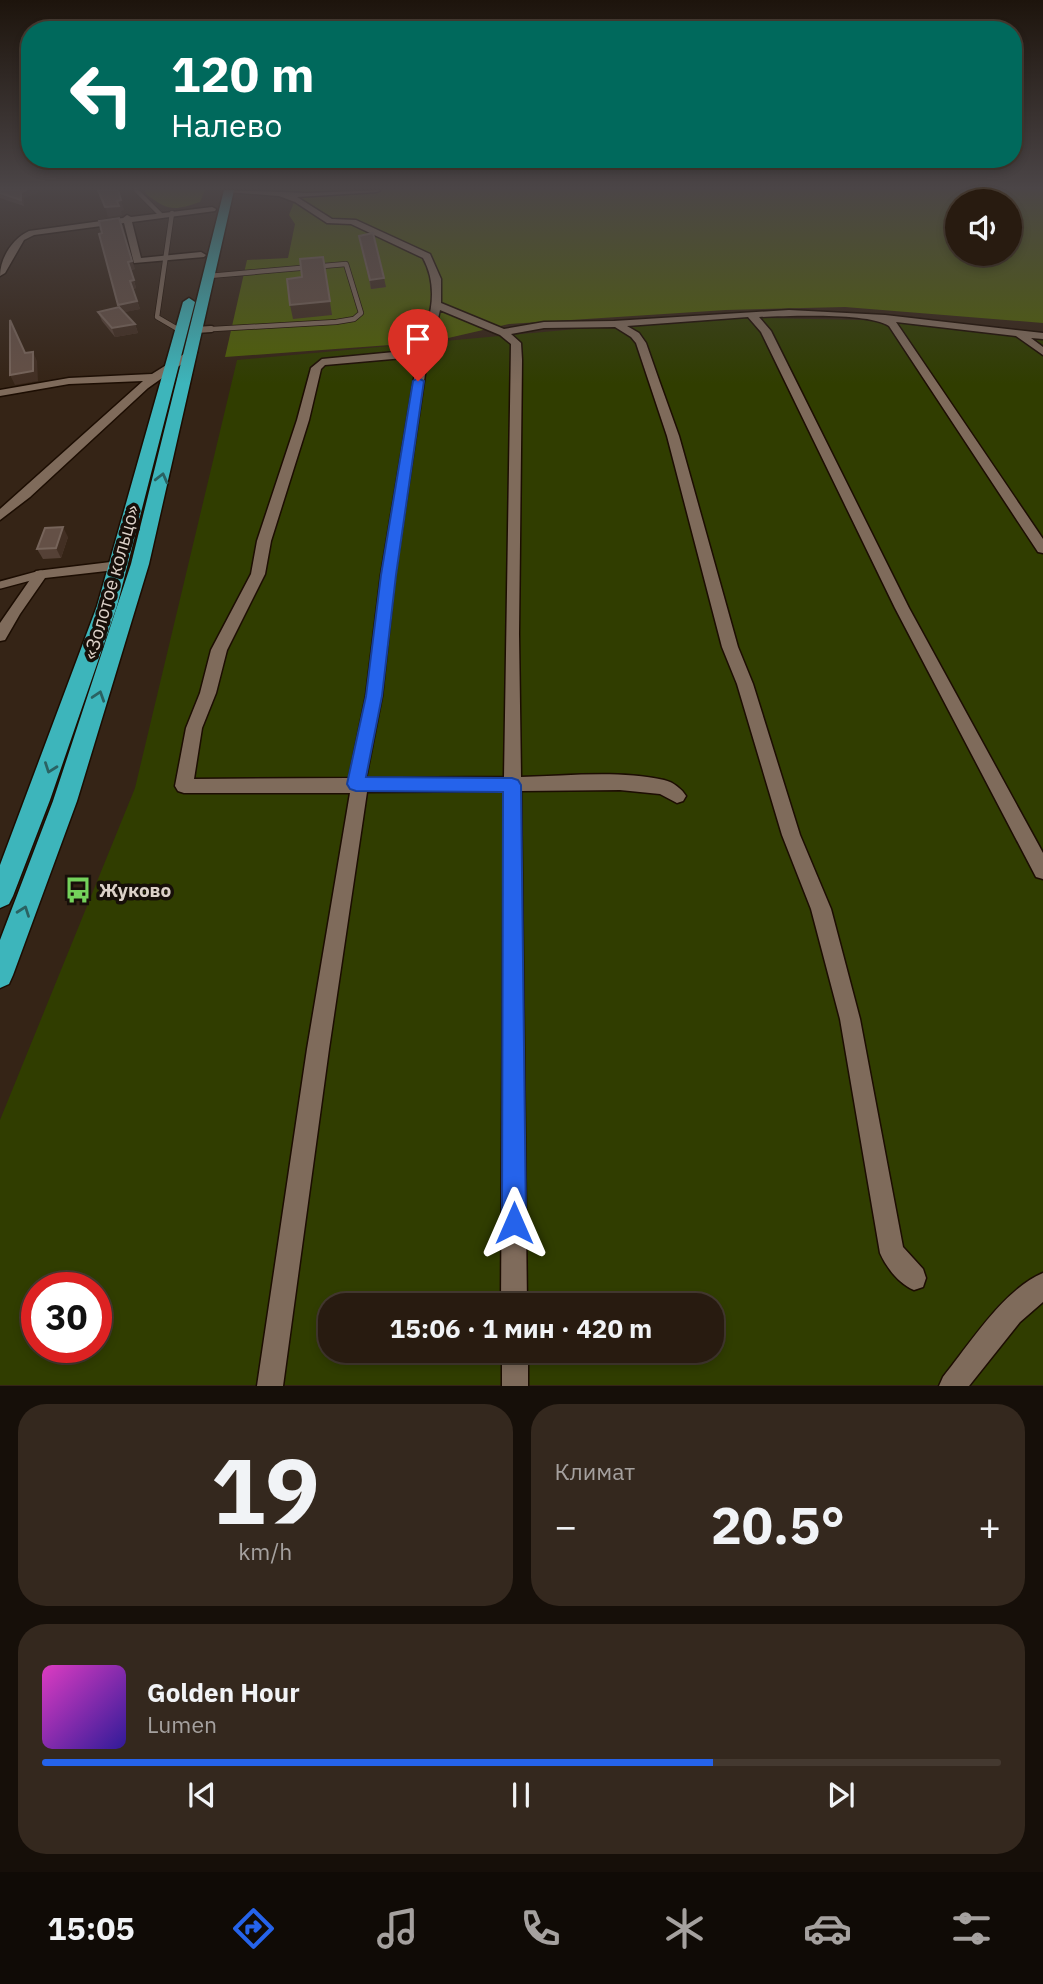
<!DOCTYPE html>
<html lang="ru">
<meta charset="utf-8">
<style>
body{margin:0;font-family:"IBM Plex Sans",sans-serif;background:#34281e;color:#f1f3f6;height:100vh;display:flex;flex-direction:column;font-size:26px;white-space:nowrap}
*{box-sizing:border-box;margin:0}
p{font-size:23px;color:#a5a19f}
.icon{flex:none;width:38px;height:38px;fill:none;stroke:currentColor;stroke-width:2;stroke-linecap:round;stroke-linejoin:round}
.map{position:relative;height:1386px;overflow:hidden}
.panel{display:flex;flex-direction:column;gap:18px;padding:18px;background:#160f09;flex:1}
.panel>*{flex:none}
.top-card{position:absolute;left:21px;top:21px;width:1001px;height:147px;border-radius:28px;box-shadow:0 4px 10px #0003,0 0 0 2px #443930;background:#00695c;color:#fff;overflow:hidden}
.controls{position:absolute;left:945px;top:189px;display:grid;gap:14px}
.controls a{display:grid;place-items:center;width:77px;height:77px;border-radius:50%;background:#281b10;box-shadow:0 4px 10px #0003,0 0 0 2px #443930;font-size:35px}
.speed{position:absolute;left:21px;top:1272px;display:flex;gap:14px;font-size:35px;font-weight:700;text-align:center}
.speed>*{display:grid;place-content:center;width:91px;height:91px;border-radius:50%;background:#281b10;box-shadow:0 4px 10px #0003,0 0 0 2px #443930;line-height:1}
.speed .limit{border:10px solid #d22;background:#fff;color:#111}
.pin{position:absolute;display:grid;place-items:center;width:60px;height:60px;color:#fff;margin:-72px -30px;border-radius:50% 50% 50% 0;rotate:-45deg;box-shadow:0 0 7px #0007}
.pin .icon{rotate:45deg}
.me{position:absolute;width:77px;margin:-38px;rotate:0deg;stroke-linejoin:round;filter:drop-shadow(0 0 5px #0008)}
.turn{display:flex;align-items:center;gap:24px;height:147px;padding:0 35px;font-size:32px}
.turn .icon{width:91px;height:91px;stroke-width:2.5}
.turn b{display:block;font-size:49px;line-height:60px}
.big{font-size:52px;font-weight:800;line-height:1.1}
.panel .widget{flex:1;display:flex;flex-direction:column;justify-content:center;gap:10px;min-width:0;padding:0 24px;border-radius:28px;background:#34281e}
.panel .dial{align-items:center;gap:0}
.dial b{font-size:91px;line-height:1}
.song{display:flex;align-items:center;gap:21px}
.cover{width:84px;height:84px;border-radius:10px;background:linear-gradient(135deg,hsl(310 70% 55%),hsl(250 70% 35%))}
.played{height:7px;border-radius:4px;background:linear-gradient(90deg,#2563eb 70%,#443930 70%)}
.keys{display:flex;justify-content:space-around;direction:ltr}
.heat{display:flex;justify-content:space-between;align-items:center;font-size:38px;direction:ltr}
.panel .tiles{flex:1;display:grid;gap:18px;grid-template-columns:1fr 1fr}
.widget:last-child{grid-column:span 2}
.trip{position:absolute;left:318px;top:1293px;width:406px;height:70px;border-radius:28px;background:#281b10;box-shadow:0 4px 10px #0003,0 0 0 2px #443930;font-weight:800;line-height:70px;text-align:center}
.tab-bar{display:flex;height:112px;justify-content:space-around;align-items:center;background:#100b06;color:#a5a19f}
.tab-bar .icon{width:49px;height:49px}
.tab-bar .active{color:#2563eb}
.tab-bar b{font-size:32px;color:#f1f3f6}
.map>svg:first-child{display:block}
.green{fill:#303d00;fill-rule:evenodd}
.forest{fill:#4f6007;fill-rule:evenodd}
.lines{fill:none;stroke-linecap:round;stroke-linejoin:round}
.lane-far2-casing{stroke:#1c0d02;stroke-width:6}
.lane-far1-casing{stroke:#1c0d02;stroke-width:9}
.lane-casing{stroke:#1c0d02;stroke-width:10}
.street-casing{stroke:#1c0d02;stroke-width:3}
.highway-casing{stroke:#1c0d02;stroke-width:3}
.lane-far2{stroke:#7f6b5b;stroke-width:4.5}
.lane-far1{stroke:#7f6b5b;stroke-width:6}
.lane{stroke:#7f6b5b;stroke-width:7}
.street{fill:#7f6b5b;fill-rule:evenodd}
.highway{fill:#3db5bb;fill-rule:evenodd}
.wall{fill:#554136}
.shaded-wall{fill:#422f23}
.building{fill:#645046;stroke:#76645a;stroke-width:2}
.oneway{stroke:#2a6262}
.route{fill:#2563eb;stroke:#184099;stroke-width:2}
.labels{text-anchor:middle;dominant-baseline:central;stroke-width:7;stroke-linejoin:round;paint-order:stroke}
.street-label{font-size:19px;fill:#dcd1c8;stroke:#170f09}
.poi-label{font-size:19px;font-weight:bold;fill:#dcd1c8;stroke:#170f09;text-anchor:start}
</style>
<div class="map">
<svg width="1043" height="1386" viewBox="0 0 1043 1386">
<rect width="100%" height="100%" fill="#352416"/>
<path class="green" d="M706,317L910,321L1043,338V1385H0V1120L135,788L237,360ZM37,1288H96V1348H37ZM331,1306H712V1351H331Z"/>
<g class="forest">
<path d="M145,190H205L200,202C174,211 168,211 146,194Z"/>
<path d="M281,190H1043V323L845,307L726,310L509,324L431,342L225,357L247,260L288,258L295,224L289,215L296,197ZM957,201H1010V254H957Z"/>
</g>
<g class="lines">
<g class="lane-far2-casing">
<g id="lane-far2">
<polyline points="136,190 160,214"/>
<polyline points="172,213 157,317 181,331"/>
<polyline points="196,330 336,322 354,319 361,313 346,264 209,276"/>
</g>
</g>
<g class="lane-far1-casing">
<g id="lane-far1">
<polyline points="178,329 181,331"/>
<polyline points="196,330 211,329"/>
</g>
</g>
<g class="lane-casing">
<polyline id="lane" points="0,585 41,574"/>
</g>
<g class="street-casing">
<g id="street">
<path d="M224,190L307,193L381,190L377,192L297,197L332,219L356,220L430,254L441,279V303L504,329L544,322L614,321L789,310L885,315L1043,333V339L1031,338L1043,347V355L1016,336L896,322L1043,539V553L1038,552L889,326C868,312 787,316 759,317L771,331L909,608L1043,853V879L1036,877L895,608L761,332L748,317L627,326L639,333L646,343L660,383L679,436L738,647L753,684L800,835L831,909L860,1019L903,1247L923,1269L926,1278L923,1287L914,1290C899,1284 886,1267 880,1253L840,1019L811,909L782,835L737,684L722,647L667,436L636,343L631,337L615,327L544,328L511,334L521,343L522,360L519,634L521,777C567,776 619,770 664,780C673,782 682,789 686,796L683,801L677,803L660,794L620,790L521,791L527,1306H501L504,791L367,792L329,1049L283,1386H257L307,1049L350,793H184L178,791L175,786L186,728L200,693L211,650L251,574L257,541L297,420L311,368L322,359L415,350C432,322 439,287 423,258L351,224L327,223L295,202L279,196L228,192ZM440,310L500,335L511,344L504,777L366,778L382,696L395,575L427,361L424,353L435,331ZM415,357L417,361L381,575L366,696L349,778L194,779L202,728L216,693L227,650L265,574L271,541L309,420L321,369L325,365Z"/>
<path d="M212,207L216,209L215,211L132,222L141,258L201,252L206,255L204,257L134,263L124,223L34,235L24,240L5,273L0,276C0,258 13,238 29,231L123,218L127,215L131,217Z"/>
<polygon points="192,349 197,352 196,354 148,388 30,497 0,520 0,509 143,381 69,384 0,396 0,390 69,378 152,374"/>
<polygon points="119,561 124,563 126,566 124,569 45,578 20,614 5,640 0,641 0,623 36,571"/>
<path d="M1043,1273V1302L1020,1322L969,1386H939L943,1377C969,1345 1004,1289 1043,1273Z"/>
<rect x="502" y="1351" width="26" height="35"/>
</g>
</g>
<g class="highway-casing">
<g id="highway">
<polygon points="224,190 234,190 149,564 77,801 13,975 9,984 0,988 0,940 53,801 131,564"/>
<polygon points="189,298 195,302 117,606 50,800 13,896 9,904 0,908 0,865 97,606 183,302"/>
</g>
</g>
<use href="#lane-far2" class="lane-far2"/>
<use href="#lane-far1" class="lane-far1"/>
<use href="#lane" class="lane"/>
<use href="#street" class="street"/>
<use href="#highway" class="highway"/>
</g>
<g class="wall">
<polygon points="0,190 24,198 24,206 0,198"/>
<polygon points="102,233 135,269 131,270 136,288 133,289 140,309 124,312 135,324 138,333 115,337 102,321 98,312 119,307"/>
<polygon points="359,236 386,287 371,289"/>
<polygon points="68,537 61,558 43,559 37,549"/>
</g>
<g class="shaded-wall">
<polygon points="27,190 45,190 24,198 24,206 21,200 21,192"/>
<polygon points="118,190 124,210 121,211 122,215 108,217 105,207 117,201"/>
<polygon points="119,218 135,269 131,270 136,288 133,289 130,281"/>
<polygon points="323,257 332,315 293,319 290,305"/>
<polygon points="384,278 386,287 371,289 370,280"/>
<polygon points="137,301 140,309 121,313 118,305"/>
<polygon points="135,324 138,333 115,337 112,328"/>
<polygon points="33,352 37,361 38,381 15,385 10,375"/>
<polygon points="63,527 68,537 61,558 56,548"/>
</g>
<g class="building">
<polygon points="0,190 27,190 21,192 21,200 0,193"/>
<polygon points="98,190 118,190 121,200 117,201 119,206 105,207"/>
<polygon points="119,218 132,261 128,262 134,280 130,281 137,301 118,305 99,234 102,233 99,221"/>
<polygon points="373,233 384,278 370,280 359,236"/>
<polygon points="323,257 330,301 290,305 287,279 302,277 300,259"/>
<polygon points="119,307 135,324 112,328 98,312"/>
<polygon points="10,320 25,353 33,352 33,371 10,375"/>
<polygon points="63,527 56,548 37,549 45,528"/>
</g>
<defs><path id="oneway-chevron" d="M-2-3.5L2.5 0L-2 3.5" fill="none" stroke-width="1.6" stroke-linecap="round" stroke-linejoin="round" transform="scale(1.75)"/></defs>
<g class="oneway">
<use href="#oneway-chevron" transform="translate(162 478) rotate(-76)"/>
<use href="#oneway-chevron" transform="translate(99 696) rotate(-72)"/>
<use href="#oneway-chevron" transform="translate(50 768) rotate(110)"/>
<use href="#oneway-chevron" transform="translate(24 911) rotate(-70)"/>
</g>
<linearGradient id="sky" x2="0" y2="1"><stop stop-color="#1d140c"/><stop offset="0.49" stop-color="#4b4547"/><stop offset="1" stop-color="#4b4547" stop-opacity="0"/></linearGradient>
<rect width="1043" height="384" fill="url(#sky)"/>
<polygon class="route" points="418,378 424,381 396,575 382,696 366,777 512,778 518,780 521,785 526,1223 523,1232 514,1236 506,1232 502,1223 503,792 356,791 350,789 347,784 366,696 381,575 413,381"/>
<defs>
<g id="bus-bare" transform="scale(2.1)"><path d="M-5-6H5V4H4V6H2V4H-2V6H-4V4H-5ZM-3.5-4V0h7V-4ZM-3.5 1.2v1.5H-2V1.2ZM2 1.2v1.5H3.5V1.2Z" fill="#74d25b" stroke="#170f09" stroke-width="2.5" paint-order="stroke"/></g>
</defs>
<g fill-rule="evenodd">
<use href="#bus-bare" x="78" y="890"/>
</g>
<g class="labels">
<g class="street-label">
<text transform="translate(111 582) rotate(-74)">«Золотое кольцо»</text>
</g>
<g class="poi-label">
<text x="99" y="890">Жуково</text>
</g>
</g>
</svg>
<div class="controls">
<a><svg class="icon" aria-label="sound" viewBox="0 0 24 24"><path d="M4 9h4l5-4v14l-5-4H4zM17 9q2 3 0 6"/></svg></a>
</div>
<div class="speed"><div class="limit">30</div></div>
<div class="pin" style="left:418px;top:381px;background:#d93025"><svg class="icon" aria-label="arrive" viewBox="0 0 24 24"><path d="M6 21V4h12l-3 4 3 4H6"/></svg></div>
<svg class="me" style="left:514px;top:1223px" viewBox="-20 -20 40 40"><path d="M0-17L14 15 0 8-14 15z" fill="#2563eb" stroke="#fff" stroke-width="4"/></svg>
<div class="trip">15:06 · 1 мин · 420 m</div>
<div class="top-card">
<div class="turn"><svg class="icon" aria-label="left" viewBox="0 0 24 24"><path d="M17 20v-9H6M10 6l-5 5 5 5"/></svg><div><b>120 m</b>Налево</div></div>
</div>
</div>
<section class="panel">
<div class="tiles">
<div class="widget dial"><b>19</b><p>km/h</p></div>
<div class="widget"><p>Климат</p>
<div class="heat"><a>−</a><b class="big">20.5°</b><a>+</a></div>
</div>
<div class="widget">
<div class="song"><i class="cover"></i><div><b>Golden Hour</b><p>Lumen</p></div></div>
<div class="played"></div>
<div class="keys"><svg class="icon" aria-label="previous" viewBox="0 0 24 24"><path d="M18 5L8 12l10 7zM5 5v14"/></svg><svg class="icon" aria-label="pause" viewBox="0 0 24 24"><path d="M8 5v14M16 5v14"/></svg><svg class="icon" aria-label="next" viewBox="0 0 24 24"><path d="M6 5l10 7-10 7zM19 5v14"/></svg></div>
</div>
</div>
</section>
<nav class="tab-bar">
<b>15:05</b>
<svg class="icon active" aria-label="directions" viewBox="0 0 24 24"><path d="M12 3l9 9-9 9-9-9zM9 14v-3h6M13 9l2 2-2 2"/></svg>
<svg class="icon" aria-label="music" viewBox="0 0 24 24"><path d="M9 18V5l10-2v13"/><circle cx="6" cy="18" r="3"/><circle cx="16" cy="16" r="3"/></svg>
<svg class="icon" aria-label="phone" viewBox="0 0 24 24"><path d="M5 4h4l2 5-3 2q2 4 5 5l2-3 5 2v4C11 20 4 13 5 4z"/></svg>
<svg class="icon" aria-label="climate" viewBox="0 0 24 24"><path d="M12 3v18M4 7l16 10M4 17L20 7"/></svg>
<svg class="icon" aria-label="car" viewBox="0 0 24 24"><path d="M5 17H2v-5l4-1 3-4h7l3 4 3 1v5h-3M9 17h6M6 11h13"/><circle cx="7" cy="17" r="2"/><circle cx="17" cy="17" r="2"/></svg>
<svg class="icon" aria-label="filters" viewBox="0 0 24 24"><path d="M4 7h16M4 17h16"/><circle cx="9" cy="7" r="2"/><circle cx="15" cy="17" r="2"/></svg>
</nav>
